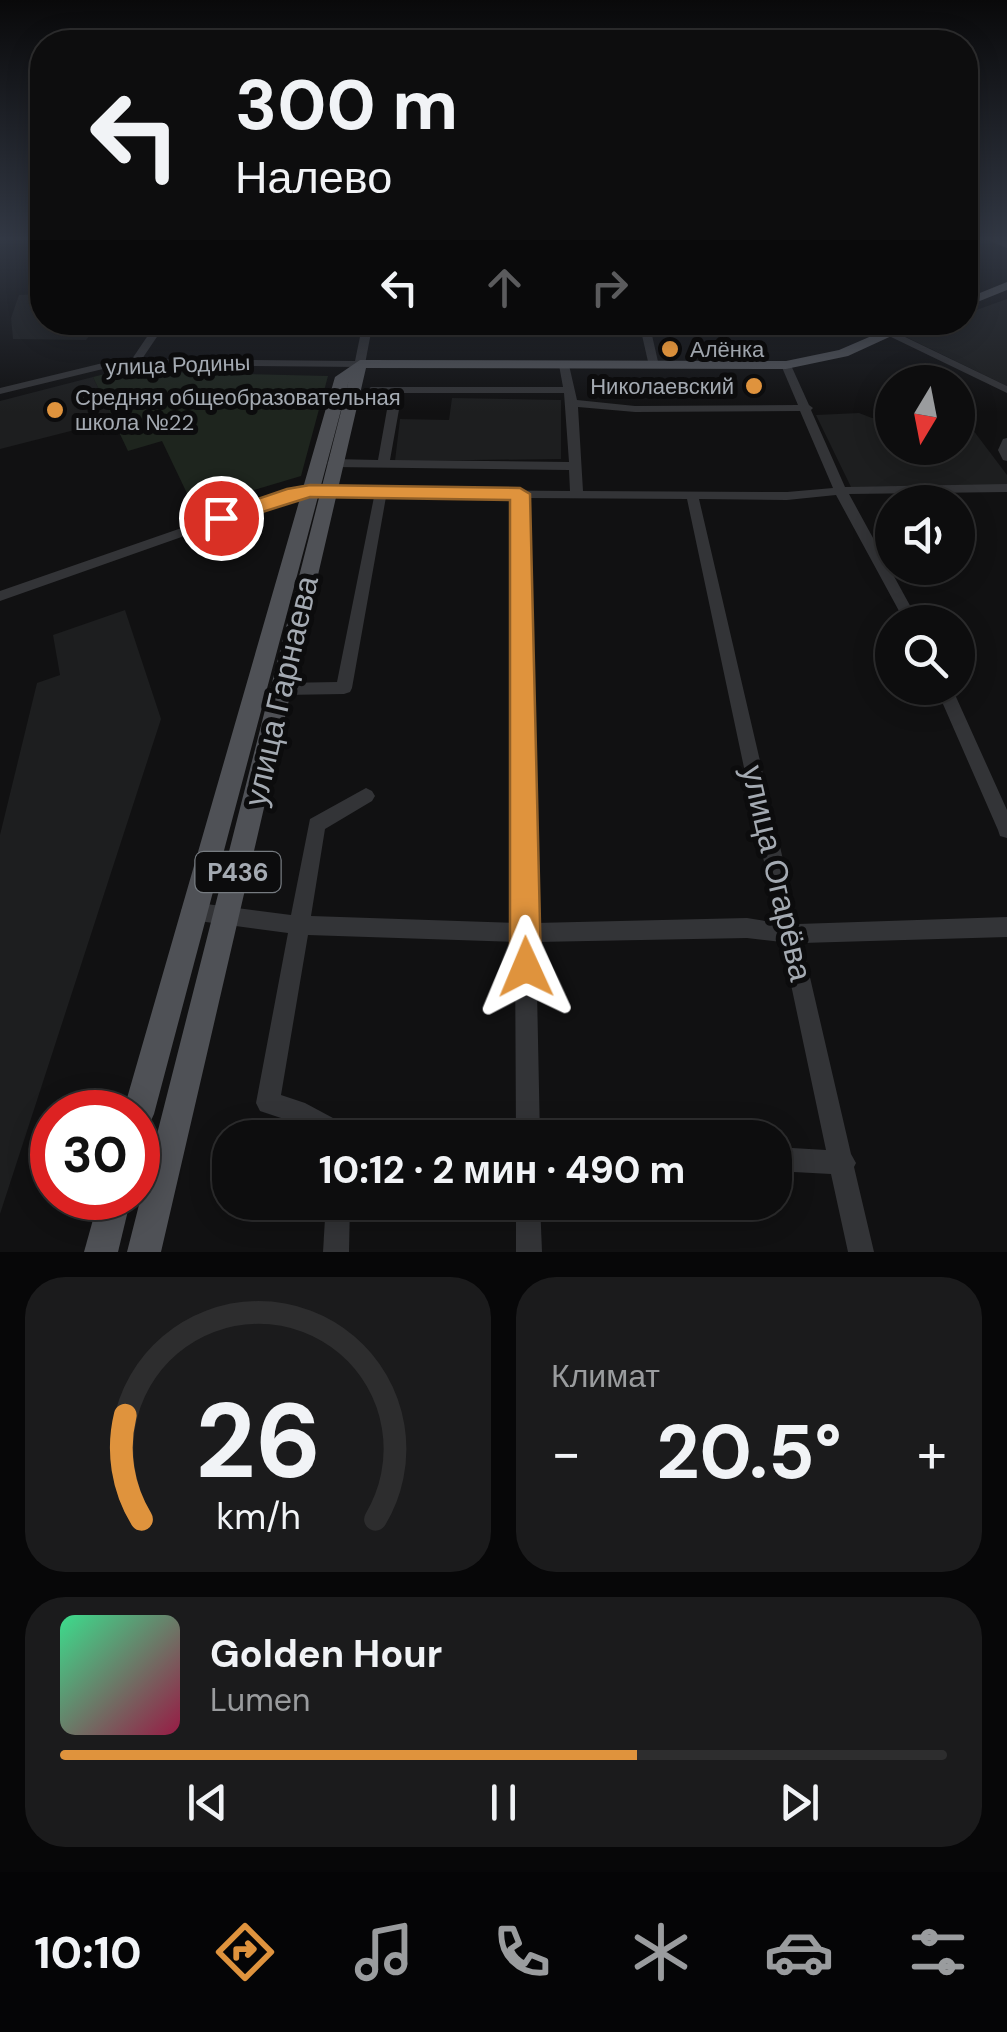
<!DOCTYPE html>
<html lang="ru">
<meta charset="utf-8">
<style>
body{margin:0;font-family:"DM Sans",sans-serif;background:#1b1b1c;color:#f1f3f6;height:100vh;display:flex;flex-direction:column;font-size:38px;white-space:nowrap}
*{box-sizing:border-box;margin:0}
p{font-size:32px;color:#9a9c9e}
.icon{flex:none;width:55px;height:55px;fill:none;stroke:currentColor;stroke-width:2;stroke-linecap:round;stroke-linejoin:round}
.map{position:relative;height:1252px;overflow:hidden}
.drawer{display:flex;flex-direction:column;gap:25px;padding:25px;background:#070708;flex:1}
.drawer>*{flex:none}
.guide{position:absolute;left:30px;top:30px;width:948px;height:305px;border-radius:40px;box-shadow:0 5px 25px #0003,0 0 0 2px #2d2d2e;background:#0d0d0e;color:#f1f3f6;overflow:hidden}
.needle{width:65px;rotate:190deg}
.tools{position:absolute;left:875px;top:365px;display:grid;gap:20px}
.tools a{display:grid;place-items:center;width:100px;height:100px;border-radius:50%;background:#0d0d0e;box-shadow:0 5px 25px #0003,0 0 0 2px #2d2d2e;font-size:50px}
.speed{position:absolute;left:30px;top:1090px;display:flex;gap:20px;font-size:50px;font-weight:700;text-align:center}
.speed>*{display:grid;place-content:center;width:130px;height:130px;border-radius:50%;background:#0d0d0e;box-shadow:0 5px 25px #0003,0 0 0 2px #2d2d2e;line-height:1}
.speed .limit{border:15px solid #d22;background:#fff;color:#111}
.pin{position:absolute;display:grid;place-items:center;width:85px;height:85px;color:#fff;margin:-42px;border:5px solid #fff;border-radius:50%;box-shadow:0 2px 10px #0007}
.me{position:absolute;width:110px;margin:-55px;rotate:359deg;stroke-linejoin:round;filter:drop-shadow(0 0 8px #0008)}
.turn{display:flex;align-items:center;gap:35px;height:210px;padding:0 40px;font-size:45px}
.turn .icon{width:130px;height:130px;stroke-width:2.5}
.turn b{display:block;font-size:70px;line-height:85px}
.lanes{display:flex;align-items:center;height:95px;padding:0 40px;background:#0003;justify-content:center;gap:50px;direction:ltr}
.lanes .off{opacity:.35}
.big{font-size:75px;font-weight:700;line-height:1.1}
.drawer .widget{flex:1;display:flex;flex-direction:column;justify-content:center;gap:15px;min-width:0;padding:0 35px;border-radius:40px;background:#1b1b1c}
.drawer .dial{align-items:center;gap:0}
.dial svg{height:260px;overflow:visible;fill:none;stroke:#2d2d2e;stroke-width:7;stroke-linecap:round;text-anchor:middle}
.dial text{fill:#f1f3f6;stroke:none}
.song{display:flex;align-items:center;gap:30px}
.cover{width:120px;height:120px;border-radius:15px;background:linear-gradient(135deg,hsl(150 70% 55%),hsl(340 70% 35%))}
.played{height:10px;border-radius:5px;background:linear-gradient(90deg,#df933d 65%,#2d2d2e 65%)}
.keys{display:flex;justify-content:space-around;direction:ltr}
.heat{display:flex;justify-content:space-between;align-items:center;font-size:55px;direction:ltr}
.drawer .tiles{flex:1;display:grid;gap:25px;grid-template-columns:1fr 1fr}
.widget:last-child{grid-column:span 2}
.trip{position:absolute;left:212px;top:1120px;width:580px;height:100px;border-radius:40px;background:#0d0d0e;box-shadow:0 5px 25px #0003,0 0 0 2px #2d2d2e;font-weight:700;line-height:100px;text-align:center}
.menu{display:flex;height:160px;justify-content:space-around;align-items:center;background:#050506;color:#9a9c9e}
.menu .icon{width:70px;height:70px}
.menu .active{color:#df933d}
.menu b{font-size:45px;color:#f1f3f6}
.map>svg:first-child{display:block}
.built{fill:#1d1e1f}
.green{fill:#1e251e}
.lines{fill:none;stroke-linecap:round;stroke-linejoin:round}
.minor{fill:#333437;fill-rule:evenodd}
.major{fill:#4f5156;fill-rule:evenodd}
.route{fill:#df933d;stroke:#916028;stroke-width:2.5}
.poi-dot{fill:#df933d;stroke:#0c0c0d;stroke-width:4}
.labels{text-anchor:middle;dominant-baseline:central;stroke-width:10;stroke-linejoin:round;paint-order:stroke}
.far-poi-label{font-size:22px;fill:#a4aab2;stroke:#0c0c0d;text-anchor:start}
.far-street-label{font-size:22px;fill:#a4aab2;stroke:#0c0c0d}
.shield{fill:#0c0c0d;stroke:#767b80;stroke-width:2.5}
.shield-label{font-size:25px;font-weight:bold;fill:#a4aab2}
.near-street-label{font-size:32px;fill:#a4aab2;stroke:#0c0c0d}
</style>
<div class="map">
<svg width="1007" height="1252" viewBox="0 0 1007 1252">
<rect width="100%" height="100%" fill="#111112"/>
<g class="built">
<polygon points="42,294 42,322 99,323 86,340 13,339 11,318 19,295"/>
<polygon points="1007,299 1007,386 904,336 941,323 965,322 965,314"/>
<polygon points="93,377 114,420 0,449 0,401"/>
<polygon points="452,398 561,400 561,459 395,461 400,419 449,420"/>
<polygon points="859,413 872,418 892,417 892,448 958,448 958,419 970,426 1007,475 1007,486 851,487 816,415"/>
<polygon points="125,610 161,719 0,1214 0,835 37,683 60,675 53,635"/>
</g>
<polygon class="green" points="117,371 328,376 301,476 194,508 162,441 128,451 93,377"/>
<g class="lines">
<g class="minor">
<polygon points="980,237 991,237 1007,242 1007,248"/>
<polygon points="157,322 167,322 142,359 355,361 363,322 373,322 365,364 360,367 135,365 107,368 0,394 0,388 107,362 132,359"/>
<polygon points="639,322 649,322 659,366 658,368 649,366"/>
<polygon points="860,322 874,322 1007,386 1007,393"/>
<path d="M564,362L569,365L577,400L635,406L798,405L781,365L790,363L809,405L813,408L811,410L845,487L1007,484V492L849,494L919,622H905L836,495L787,500L699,499L798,924L1007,917V937L802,943L851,1154L856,1163L854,1167L874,1252H848L831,1174L775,1171V1147L826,1150L782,942L747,938L536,942L540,1138H516L515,942L308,935L281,1095L305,1103L333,1118L340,1138H316L315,1133L293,1122L260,1111L256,1103L288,933L191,920L184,918L181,911L184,904L191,902L291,915L310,819L366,788L372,791L375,796L372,801L325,829L311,916L515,923L514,498L386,497L352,688L350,692L344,694L283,695L277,693L275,689L277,685L283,683L337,682L374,497H295L0,601V591L294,489L570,491L569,470L333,467L327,463L333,459L378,460L388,404L394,401L400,404L390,460L569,462L564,393H371L366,390L371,387H563L559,365ZM578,407L635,412L800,411L833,488L787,492L583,491ZM526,498L687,499L777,923L747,918L535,923Z"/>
<polygon points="1007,438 1007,461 1003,460 998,450 1003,439"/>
<polygon points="936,688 952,688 1007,810 1007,838 1000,836 998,830"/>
<polygon points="326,1202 350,1202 349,1252 323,1252"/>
<polygon points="516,1202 540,1202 542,1252 516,1252"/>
</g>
<g class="major">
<polygon points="1007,282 1007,290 965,307 965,299"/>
<polygon points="904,322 922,322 848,356 786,369 366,368 161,1252 127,1252 349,380 154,1114 149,1125 138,1130 138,1112 123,1112 335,377 360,360 786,361 839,350"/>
<polygon points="99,1198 131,1198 118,1252 84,1252"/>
</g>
</g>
<linearGradient id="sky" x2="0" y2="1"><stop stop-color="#09090a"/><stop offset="0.58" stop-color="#323844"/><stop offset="1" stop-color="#323844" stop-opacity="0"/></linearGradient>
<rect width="1007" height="412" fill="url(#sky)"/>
<polygon class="route" points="310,485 520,488 530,494 541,967 537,978 526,983 514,978 510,967 510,500 310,497 221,525 211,518 214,514 287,489"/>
<g class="poi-dot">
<circle cx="670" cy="349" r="10"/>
<circle cx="754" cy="386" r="10"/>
<circle cx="55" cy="410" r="10"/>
</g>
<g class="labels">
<g class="far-poi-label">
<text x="690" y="349">Алёнка</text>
<text x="734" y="386" text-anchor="end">Николаевский</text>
<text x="75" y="397">Средняя общеобразовательная<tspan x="75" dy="25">школа №22</tspan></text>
</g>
<g class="far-street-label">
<text transform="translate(178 365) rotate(-2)">улица Родины</text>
</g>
<rect class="shield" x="195.5" y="852" width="85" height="40" rx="8"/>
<g class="shield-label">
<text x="238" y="872">P436</text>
</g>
<g class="near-street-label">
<text transform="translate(281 691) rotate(-77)">улица Гарнаева</text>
<text transform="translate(777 873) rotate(77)">улица Огарёва</text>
</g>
</g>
</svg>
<div class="tools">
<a><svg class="needle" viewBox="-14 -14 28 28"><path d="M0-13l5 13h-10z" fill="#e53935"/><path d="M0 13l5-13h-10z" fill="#9a9c9e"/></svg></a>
<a><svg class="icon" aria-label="sound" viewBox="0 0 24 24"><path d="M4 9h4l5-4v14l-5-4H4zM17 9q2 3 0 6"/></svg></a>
<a><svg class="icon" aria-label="search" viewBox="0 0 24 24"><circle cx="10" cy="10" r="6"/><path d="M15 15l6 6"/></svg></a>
</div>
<div class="speed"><div class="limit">30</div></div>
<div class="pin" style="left:221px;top:518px;background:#d93025"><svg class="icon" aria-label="arrive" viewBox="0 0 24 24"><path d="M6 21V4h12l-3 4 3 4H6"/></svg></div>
<svg class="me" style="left:526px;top:967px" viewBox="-20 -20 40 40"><path d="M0-17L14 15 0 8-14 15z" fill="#df933d" stroke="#fff" stroke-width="4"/></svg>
<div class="trip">10:12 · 2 мин · 490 m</div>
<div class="guide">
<div class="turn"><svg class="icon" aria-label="left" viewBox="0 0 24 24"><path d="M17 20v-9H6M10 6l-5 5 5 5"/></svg><div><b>300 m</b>Налево</div></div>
<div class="lanes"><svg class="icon" aria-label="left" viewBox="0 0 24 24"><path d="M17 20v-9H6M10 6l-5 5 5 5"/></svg><svg class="icon off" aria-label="ahead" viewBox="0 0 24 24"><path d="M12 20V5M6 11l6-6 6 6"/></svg><svg class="icon off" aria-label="right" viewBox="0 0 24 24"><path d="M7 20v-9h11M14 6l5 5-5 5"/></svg></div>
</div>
</div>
<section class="drawer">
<div class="tiles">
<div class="widget dial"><svg viewBox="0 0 100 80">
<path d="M14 69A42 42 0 1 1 86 69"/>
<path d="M14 69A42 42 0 0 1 9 37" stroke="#df933d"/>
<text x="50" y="56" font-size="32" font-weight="700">26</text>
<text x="50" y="72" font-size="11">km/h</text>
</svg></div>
<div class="widget"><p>Климат</p>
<div class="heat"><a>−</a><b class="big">20.5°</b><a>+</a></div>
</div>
<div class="widget">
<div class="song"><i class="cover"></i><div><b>Golden Hour</b><p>Lumen</p></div></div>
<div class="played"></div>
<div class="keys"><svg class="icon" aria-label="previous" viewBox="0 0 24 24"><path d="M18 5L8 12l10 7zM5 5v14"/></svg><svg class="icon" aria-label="pause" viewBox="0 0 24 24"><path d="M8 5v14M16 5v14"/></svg><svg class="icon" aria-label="next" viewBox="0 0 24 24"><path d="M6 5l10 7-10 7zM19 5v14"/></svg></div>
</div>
</div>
</section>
<nav class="menu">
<b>10:10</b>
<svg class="icon active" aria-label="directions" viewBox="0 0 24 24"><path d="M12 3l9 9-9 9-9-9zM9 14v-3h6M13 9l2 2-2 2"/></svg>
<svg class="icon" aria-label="music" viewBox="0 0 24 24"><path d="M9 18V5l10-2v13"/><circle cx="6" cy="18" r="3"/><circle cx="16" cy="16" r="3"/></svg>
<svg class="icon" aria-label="phone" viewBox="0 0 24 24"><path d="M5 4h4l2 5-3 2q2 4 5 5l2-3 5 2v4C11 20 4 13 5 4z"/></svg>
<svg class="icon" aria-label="climate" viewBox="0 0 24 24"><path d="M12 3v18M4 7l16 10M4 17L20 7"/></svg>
<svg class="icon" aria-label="car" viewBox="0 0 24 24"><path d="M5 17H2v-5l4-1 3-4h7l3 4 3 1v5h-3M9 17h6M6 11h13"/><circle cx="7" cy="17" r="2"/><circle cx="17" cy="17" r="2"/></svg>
<svg class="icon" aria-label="filters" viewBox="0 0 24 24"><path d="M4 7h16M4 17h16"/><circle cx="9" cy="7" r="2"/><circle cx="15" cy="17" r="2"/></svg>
</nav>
